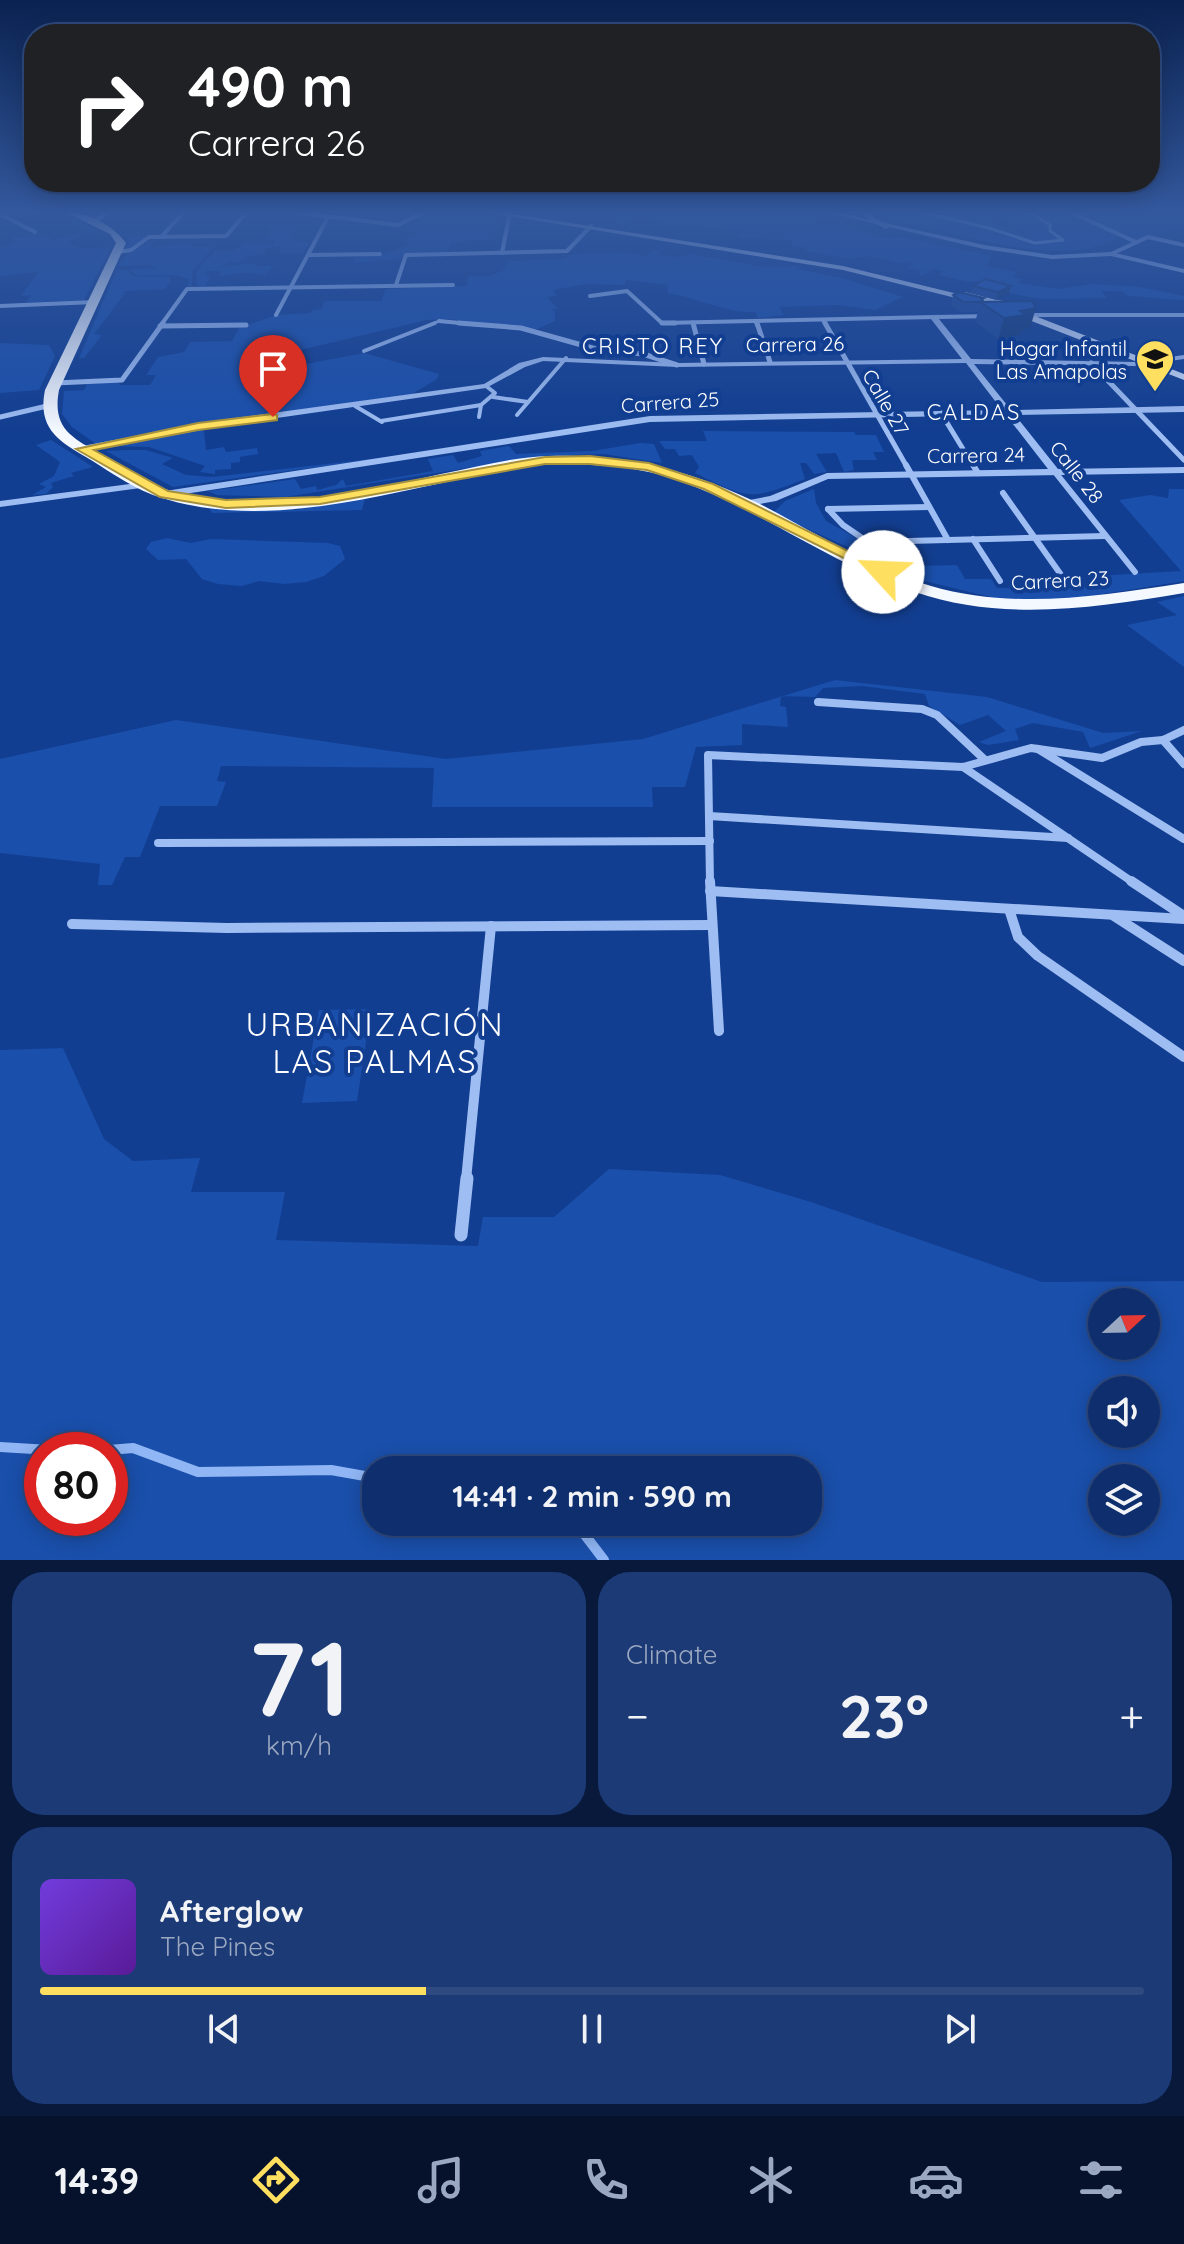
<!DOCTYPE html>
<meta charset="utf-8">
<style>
body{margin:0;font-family:Quicksand,sans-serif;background:#1c3a75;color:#f1f3f6;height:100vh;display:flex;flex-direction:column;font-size:30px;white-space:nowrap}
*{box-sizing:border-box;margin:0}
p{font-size:26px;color:#9ba8c2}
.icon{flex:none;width:44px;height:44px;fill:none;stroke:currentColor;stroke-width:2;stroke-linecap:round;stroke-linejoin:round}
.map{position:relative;height:1560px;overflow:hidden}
.side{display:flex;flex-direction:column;gap:12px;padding:12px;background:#08193c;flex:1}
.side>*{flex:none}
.banner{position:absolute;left:24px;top:24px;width:1136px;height:168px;border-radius:32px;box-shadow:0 4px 20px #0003,0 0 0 2px #2e4a80;background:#202124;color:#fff;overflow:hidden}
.needle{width:52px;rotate:68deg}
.controls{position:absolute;left:1088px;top:1288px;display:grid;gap:16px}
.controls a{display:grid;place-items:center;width:72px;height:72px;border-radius:50%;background:#0e2e6d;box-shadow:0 4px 20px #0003,0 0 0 2px #2e4a80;font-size:40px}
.speed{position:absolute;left:24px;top:1432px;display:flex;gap:16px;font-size:40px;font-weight:700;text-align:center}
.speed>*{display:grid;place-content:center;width:104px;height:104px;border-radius:50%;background:#0e2e6d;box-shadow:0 4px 20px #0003,0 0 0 2px #2e4a80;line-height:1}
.speed .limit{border:12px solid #d22;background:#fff;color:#111}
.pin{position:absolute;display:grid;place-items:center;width:68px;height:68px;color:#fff;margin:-82px -34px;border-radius:50% 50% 50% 0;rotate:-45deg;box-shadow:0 0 8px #0007}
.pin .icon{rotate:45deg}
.me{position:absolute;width:88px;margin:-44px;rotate:295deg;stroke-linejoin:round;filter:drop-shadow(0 0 6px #0008)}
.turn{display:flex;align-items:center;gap:28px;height:168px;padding:0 32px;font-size:36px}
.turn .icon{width:104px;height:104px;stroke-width:2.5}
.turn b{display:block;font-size:56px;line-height:68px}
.big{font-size:60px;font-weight:700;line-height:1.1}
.side .tile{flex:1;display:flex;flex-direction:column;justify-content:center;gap:12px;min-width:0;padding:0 28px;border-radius:32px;background:#1c3a75}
.side .dial{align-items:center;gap:0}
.dial b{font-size:104px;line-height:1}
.song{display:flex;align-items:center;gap:24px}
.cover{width:96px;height:96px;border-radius:12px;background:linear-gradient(135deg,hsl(260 70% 55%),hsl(270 70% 35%))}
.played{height:8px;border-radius:4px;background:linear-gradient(90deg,#ffdf5f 35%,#2e4a80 35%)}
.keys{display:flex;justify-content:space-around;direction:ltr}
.heat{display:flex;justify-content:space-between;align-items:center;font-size:44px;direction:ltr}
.side .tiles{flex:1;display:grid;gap:12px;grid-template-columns:1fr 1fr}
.tile:last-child{grid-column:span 2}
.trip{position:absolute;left:362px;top:1456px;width:460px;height:80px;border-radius:32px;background:#0e2e6d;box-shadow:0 4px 20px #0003,0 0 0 2px #2e4a80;font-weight:700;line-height:80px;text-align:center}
.menu{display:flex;height:128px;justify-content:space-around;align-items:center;background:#06122c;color:#9ba8c2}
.menu .icon{width:56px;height:56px}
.menu .on{color:#ffdf5f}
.menu b{font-size:36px;color:#f1f3f6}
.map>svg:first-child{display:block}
.green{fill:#1a4fab;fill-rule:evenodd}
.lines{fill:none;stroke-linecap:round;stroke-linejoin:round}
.stream-far1{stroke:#90b6f5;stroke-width:3}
.stream{stroke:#90b6f5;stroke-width:10}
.pedestrian-far1{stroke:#9ebdf2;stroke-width:3}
.pedestrian{stroke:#9ebdf2;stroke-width:4}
.minor-far5{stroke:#9ebdf2;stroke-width:4}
.minor-far4{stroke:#9ebdf2;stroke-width:5}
.minor-far3{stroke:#9ebdf2;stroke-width:6}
.minor-far2{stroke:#9ebdf2;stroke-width:8}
.minor-far1{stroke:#9ebdf2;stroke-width:10}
.minor{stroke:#9ebdf2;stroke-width:13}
.tertiary{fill:#9ebdf2;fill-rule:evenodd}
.secondary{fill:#cdddfc;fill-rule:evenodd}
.trunk{fill:#f4f8ff;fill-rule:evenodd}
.wall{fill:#1c4897}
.shaded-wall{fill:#163b7b}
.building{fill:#2054b0;stroke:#163b7b;stroke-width:2}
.route{fill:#ffdf5f;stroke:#a6913e;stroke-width:2}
.labels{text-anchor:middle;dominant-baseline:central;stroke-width:8;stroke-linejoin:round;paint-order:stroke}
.far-street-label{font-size:20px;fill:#fff;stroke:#123e91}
.far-poi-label{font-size:20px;fill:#fff;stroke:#123e91;text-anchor:end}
.far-neighbourhood-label{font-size:22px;letter-spacing:2px;fill:#fff;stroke:#123e91}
.near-neighbourhood-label{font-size:32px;letter-spacing:2px;fill:#fff;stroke:#123e91}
</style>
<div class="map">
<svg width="1184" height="1560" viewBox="0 0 1184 1560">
<rect width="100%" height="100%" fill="#123e91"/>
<g class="green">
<polygon points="51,212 57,212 97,230 67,242 83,249 111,247 84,300 26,303 31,295 21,296 38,272 0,276 0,247 17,243 11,239 38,233 53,240 90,231"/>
<path d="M621,212H756L820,224L842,225L891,239L899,237L991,256L987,266L1016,272L1013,277L1023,279L1018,283L1058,289L1092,284L1139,287L1184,296V300L1128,296L1122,291H1101L1107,298L1040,299L971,286L979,281L968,282L939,275L942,271L932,269L922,276L919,274L922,271L907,268L914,263L905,261L900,264C890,259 865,253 851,259L804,251L807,248L790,245L793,240L742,238L737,236L741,231L659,222L644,216L622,224L609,221L619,217L608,216Z"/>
<path d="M884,212C932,212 976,214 1021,232L995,212H1054L1073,216L1067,218L1073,223L1084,221L1116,234V239C1057,269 965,234 902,223L879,215Z"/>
<polygon points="1080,212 1184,212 1184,229 1137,240 1099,224 1105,222 1092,220"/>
<polygon points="445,215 499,221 496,239 451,242 447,253 404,254 400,259 353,263 355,257 382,255 408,245 410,242 405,240 412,234 406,228 421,220 437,221"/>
<polygon points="270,223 295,226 296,230 292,237 297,242 310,242 303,253 280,253 280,246 266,248 264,254 247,256 240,262 229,262 224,266 256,263 255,266 273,266 265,275 246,273 219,276 221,271 207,271 204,274 210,277 205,286 197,286 196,271 220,246 219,251 234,250 248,243 273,245 274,241 263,239 269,232"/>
<polygon points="128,236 150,236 132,251 157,238 149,247 192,243 192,247 213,247 193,271 192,286 187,286 190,279 172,275 136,275 129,269 156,268 151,265 118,266 128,252"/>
<path d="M652,250L661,251L658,255L679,257L690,254L763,267L799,266L798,269L842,278L903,297L875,310L837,305L779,307L784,315L758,318L755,312C725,313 698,298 668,293V285L626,280L625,285L585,284L553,290L556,296L547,297L558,309L550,310L555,311V321L537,329L448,319L427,320L292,352L258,366L266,371L274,370L364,353L439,374L437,379L407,397L223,420L96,444L72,427L62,414L64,391L84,390L87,384L118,382L120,385H150L156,375H146L158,357L184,352L190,342L232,341L239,328L277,315L310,313L312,310L321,309L325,301H381L386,289L466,286L468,276H490L504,270L508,261L565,259L569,255L624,253L646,256Z"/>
<polygon points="117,269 128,270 133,276 170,277 171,281 165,289 122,291 126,292 94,334 102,335 84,358 79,358"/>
<polygon points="0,343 49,345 55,356 39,390 0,393"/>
<polygon points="199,428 204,431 206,450 224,447 226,452 257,448 258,454 240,457 240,462 231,463 231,469 215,470 215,474 200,472 205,466 149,447 104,446"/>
<path d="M703,431L854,432L856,435H876L884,452H873L877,460H852L854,470L844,472L836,453L816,454L827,472L814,474L806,463H800L805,479C749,501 748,499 695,473L699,467L692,455L679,456L675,449H665L659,441H707Z"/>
<polygon points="51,440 93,467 71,473 74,476 51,483 53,487 46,494 32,495 46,487 39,484 54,476 60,462 36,445"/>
<polygon points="640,443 654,444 662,463 604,454 543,456 285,497 217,495 208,491 295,479 301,489 316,486 317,490 336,485 343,479 346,486 433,471 428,459 453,455 458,463 482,456 480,451 509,446 516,454 592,451"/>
<polygon points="126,450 146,450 173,458 162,464 186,475 212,477 389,457 173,487 106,451"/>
<polygon points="814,489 816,503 826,521 894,559 916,559 919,566 957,565 965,579 991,579 997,588 1009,588 1008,585 1100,583 1096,576 1181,571 1119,500 1150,495 1168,498 1169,489 1184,489 1184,581 1078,598 1042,601 999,599 920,580 773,513 785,501"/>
<polygon points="365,498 362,510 212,513 209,508 295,510"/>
<polygon points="167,538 190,543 211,539 328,543 340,546 345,559 324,576 306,582 284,584 259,581 242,586 218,584 202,579 186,559 158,560 146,549 151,542"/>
<polygon points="1184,596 1184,667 1127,625 1177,615 1157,602"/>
<polygon points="835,680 987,697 1103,733 1142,731 1090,748 1083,732 1033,723 1015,729 1019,740 988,745 979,742 1006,731 988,715 960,725 929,706 925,694 862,686 823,688 815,697 781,696 780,706 786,707 788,727 742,724 742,745 696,747 685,787 652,787 653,807 432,807 434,768 221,766 217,781 226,782 217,806 160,806 140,857 125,857 112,885 98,885 100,864 0,853 0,759 176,720 446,759 643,739"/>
<polygon points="371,1009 357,1101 302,1103 319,1010"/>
<path d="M63,1048L104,1139L133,1161L200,1158L191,1192H285L276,1240L478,1246L483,1217H554L609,1169L720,1175L811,1202L1042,1282L1184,1281V1560H0V1050ZM1102,1302H1146V1346H1102ZM1102,1390H1146V1434H1102ZM42,1450H110V1518H42ZM376,1470H808V1522H376ZM1102,1478H1146V1522H1102Z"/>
</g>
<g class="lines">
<polyline class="stream-far1" points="921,212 989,228 1035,243 1063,240 1050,231 1050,225 1030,212"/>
<g class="stream">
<polyline points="0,1447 50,1450"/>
<polyline points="109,1450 133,1448 198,1472 331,1470 376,1478"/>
<polyline points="575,1522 604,1560"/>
</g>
<polyline class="pedestrian-far1" points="430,325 439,321"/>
<g class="pedestrian">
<polyline points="364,351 435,323"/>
<polyline points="493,397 528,402"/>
<polyline points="355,406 382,422"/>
<polyline points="517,415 566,358"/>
<polyline points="479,417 481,405 495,393 486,386"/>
<polyline points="381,421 481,405"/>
</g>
<g class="minor-far5">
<polyline points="294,212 398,225 424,212"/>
<polyline points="862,212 886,227"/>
<polyline points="1070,212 1136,242"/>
<polyline points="0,214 35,232"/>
<polyline points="93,222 110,212"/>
<polyline points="161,237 184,212"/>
<polyline points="118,252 131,250 149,237 226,236 247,212"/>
<polyline points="502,253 510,212"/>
<polyline points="1111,254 1148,237 1184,245"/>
<polyline points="309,255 380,254"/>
<polyline points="396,285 406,255 567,251 591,226"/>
<polyline points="590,296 627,291 662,323 934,317"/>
<polyline points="0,306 94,302"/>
<polyline points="276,315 328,217"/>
<polyline points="823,320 826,325"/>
<polyline points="439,321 482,325"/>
<polyline points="756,321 757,325"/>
<polyline points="161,325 187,289 453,285"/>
</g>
<g class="minor-far4">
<polyline points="459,323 521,328 596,349 643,354 677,365"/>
<polyline points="662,323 675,323"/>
<polyline points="693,323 704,364"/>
<polyline points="757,323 770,362"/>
<polyline points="825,323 907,467"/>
<polyline points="160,326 246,325"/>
<polyline points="1091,363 1184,460"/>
<polyline points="55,383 122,380 163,323"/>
<polyline points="941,413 974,467"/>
<polyline points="0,417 47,406"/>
</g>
<g class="minor-far3">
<polyline points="906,465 948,540"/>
<polyline points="973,465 978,473"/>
<polyline points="1055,472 1135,572"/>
<polyline points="1003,493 1064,579"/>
<polyline points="828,509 843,525 868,542 1105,536"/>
<polyline points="828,509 929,507"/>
<polyline points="973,539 1000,581"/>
</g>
<g class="minor-far2">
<polyline points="818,702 922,709 937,715 985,760"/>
<polyline points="1163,740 1184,764"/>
<polyline points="1038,749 1184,839"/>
<polyline points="963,767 1134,883"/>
<polyline points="709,816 1068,838"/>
<polyline points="158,843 710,841"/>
<polyline points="710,883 708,755 963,767 1031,748 1102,758 1141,742 1163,740 1184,730"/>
</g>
<g class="minor-far1">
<polyline points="710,881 719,1031"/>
<polyline points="1131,881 1184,916"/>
<polyline points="710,891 1184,919"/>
<polyline points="1009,909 1018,937 1038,956 1184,1057"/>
<polyline points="1114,916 1184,961"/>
<polyline points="72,924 227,928 712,925"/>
<polyline points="466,1180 491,926"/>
</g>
<polyline class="minor" points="461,1235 467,1178"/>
<g class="tertiary">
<polygon points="824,212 836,212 984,245 1052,255 1111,252 1184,269 1184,273 1111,256 1052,259 984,249"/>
<polygon points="1016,313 1184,313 1184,317 1019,317 1015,315"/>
<polygon points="997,314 997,318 994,318 939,319 971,359 1134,362 1184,355 1184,359 1134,366 974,364 1011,410 1184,406 1184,412 1015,415 1058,469 1184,467 1184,473 828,479 776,501 743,507 739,506 739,502 770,496 827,473 1048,469 1006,415 650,422 165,497 160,494 165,491 650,416 1002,410 966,363 678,367 543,361 525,367 486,388 228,425 82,452 77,449 82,446 228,419 484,384 519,363 543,357 678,363 962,359 931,319 931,315"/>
<polygon points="145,482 148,483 148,487 0,507 0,501"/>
</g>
<polygon class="secondary" points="483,212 500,212 843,266 962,295 965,292 1020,305 1017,309 1184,374 1184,380 1011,313 1014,309 975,299 972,302 843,270"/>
<path class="trunk" d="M65,212C87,212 113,225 126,243L59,390C52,428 71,437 101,454C123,467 146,483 171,491C257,518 356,493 441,474C477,467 513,457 549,456C625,453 693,471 760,504C816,533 870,568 931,586C1014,610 1100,596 1184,583V593C1094,608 1003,622 915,592C832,565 762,510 680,481C639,466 596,464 552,464C513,465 475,476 437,484C348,503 251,526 162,498C136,490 113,474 91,460C60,442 37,430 45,390L116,243L110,234Z"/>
</g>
<g class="wall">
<polygon points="973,286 1009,294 996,300 971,293"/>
<polygon points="953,295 984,298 983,301 1030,328 1022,330 1020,335 998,339 975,322 978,312 960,312 951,305"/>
</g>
<g class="shaded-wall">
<polygon points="1011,286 1009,294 996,300 998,292"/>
<polygon points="1036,308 1030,328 1022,330 1020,335 998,339 1004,318 1020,311"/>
</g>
<g class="building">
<polygon points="985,279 1011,286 998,292 973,286"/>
<polygon points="959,292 984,298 981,299 984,302 963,302 953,295"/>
<polygon points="1032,301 1036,308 1020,311 1026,315 1004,318 980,302"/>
</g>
<linearGradient id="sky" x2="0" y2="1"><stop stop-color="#0a2250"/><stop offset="0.49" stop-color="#33589d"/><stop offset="1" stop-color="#33589d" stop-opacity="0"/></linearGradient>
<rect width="1184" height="431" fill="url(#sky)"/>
<polygon class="route" points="273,414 277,415 277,420 198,430 94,450 168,491 226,500 320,497 545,457 590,456 649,463 713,484 890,572 883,576 878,575 704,489 647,470 590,464 545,464 320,504 226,508 160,497 76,449 198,423"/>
<defs>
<g id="school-pin" transform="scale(2)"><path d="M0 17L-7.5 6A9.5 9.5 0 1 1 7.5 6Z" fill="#ffdf5f" stroke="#123e91"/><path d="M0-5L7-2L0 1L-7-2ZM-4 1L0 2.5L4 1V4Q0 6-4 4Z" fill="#111"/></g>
</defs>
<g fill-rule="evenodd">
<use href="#school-pin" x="1155" y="359"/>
</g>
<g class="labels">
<g class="far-street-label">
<text transform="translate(795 344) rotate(-1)">Carrera 26</text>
<text transform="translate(670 402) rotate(-4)">Carrera 25</text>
<text transform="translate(886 402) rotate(60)">Calle 27</text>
<text transform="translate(976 455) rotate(-1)">Carrera 24</text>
<text transform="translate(1077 472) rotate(52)">Calle 28</text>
<text transform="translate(1060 580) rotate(-3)">Carrera 23</text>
</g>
<g class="far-poi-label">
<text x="1127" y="348">Hogar Infantil<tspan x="1127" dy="23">Las Amapolas</tspan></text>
</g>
<g class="far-neighbourhood-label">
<text x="653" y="346">CRISTO REY</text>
<text x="974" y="412">CALDAS</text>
</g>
<g class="near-neighbourhood-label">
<text x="375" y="1024">URBANIZACIÓN<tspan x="375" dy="37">LAS PALMAS</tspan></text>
</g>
</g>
</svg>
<div class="controls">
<a><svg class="needle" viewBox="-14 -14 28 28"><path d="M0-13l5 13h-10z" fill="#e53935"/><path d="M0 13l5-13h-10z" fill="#9ba8c2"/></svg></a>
<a><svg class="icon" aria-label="sound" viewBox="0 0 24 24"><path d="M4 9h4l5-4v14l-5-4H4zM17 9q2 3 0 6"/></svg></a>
<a><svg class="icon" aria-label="layers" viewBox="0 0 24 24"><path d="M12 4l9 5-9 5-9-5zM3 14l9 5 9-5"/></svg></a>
</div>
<div class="speed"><div class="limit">80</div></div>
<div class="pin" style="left:273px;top:417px;background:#d93025"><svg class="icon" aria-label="arrive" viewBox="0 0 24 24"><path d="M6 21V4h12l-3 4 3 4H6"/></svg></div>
<svg class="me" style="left:883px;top:572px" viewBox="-20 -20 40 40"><circle r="19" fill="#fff"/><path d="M0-13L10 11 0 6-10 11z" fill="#ffdf5f"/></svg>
<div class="trip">14:41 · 2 min · 590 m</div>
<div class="banner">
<div class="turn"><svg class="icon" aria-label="right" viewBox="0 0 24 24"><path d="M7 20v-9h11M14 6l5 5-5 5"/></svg><div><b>490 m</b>Carrera 26</div></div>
</div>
</div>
<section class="side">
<div class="tiles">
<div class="tile dial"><b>71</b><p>km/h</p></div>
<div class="tile"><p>Climate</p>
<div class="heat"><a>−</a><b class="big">23°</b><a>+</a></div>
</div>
<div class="tile">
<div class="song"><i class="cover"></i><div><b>Afterglow</b><p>The Pines</p></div></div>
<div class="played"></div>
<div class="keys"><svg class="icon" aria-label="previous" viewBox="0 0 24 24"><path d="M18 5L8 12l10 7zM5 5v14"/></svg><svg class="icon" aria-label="pause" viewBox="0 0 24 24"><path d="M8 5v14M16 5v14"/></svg><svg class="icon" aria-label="next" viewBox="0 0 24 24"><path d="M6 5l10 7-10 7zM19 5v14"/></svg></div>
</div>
</div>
</section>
<nav class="menu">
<b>14:39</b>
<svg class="icon on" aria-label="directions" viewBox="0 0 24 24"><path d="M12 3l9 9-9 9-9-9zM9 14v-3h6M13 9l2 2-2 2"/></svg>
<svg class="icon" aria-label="music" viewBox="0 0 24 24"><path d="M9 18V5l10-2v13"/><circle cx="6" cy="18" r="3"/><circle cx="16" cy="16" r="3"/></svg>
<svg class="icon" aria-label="phone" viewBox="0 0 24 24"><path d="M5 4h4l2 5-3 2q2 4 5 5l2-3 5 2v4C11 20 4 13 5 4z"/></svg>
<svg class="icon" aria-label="climate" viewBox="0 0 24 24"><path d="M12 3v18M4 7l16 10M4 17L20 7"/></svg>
<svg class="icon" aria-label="car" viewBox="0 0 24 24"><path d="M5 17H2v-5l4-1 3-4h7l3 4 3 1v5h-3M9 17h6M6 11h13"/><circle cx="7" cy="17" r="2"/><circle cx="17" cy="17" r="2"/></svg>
<svg class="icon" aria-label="filters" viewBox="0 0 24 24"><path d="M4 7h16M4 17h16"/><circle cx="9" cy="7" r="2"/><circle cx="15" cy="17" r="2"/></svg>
</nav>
